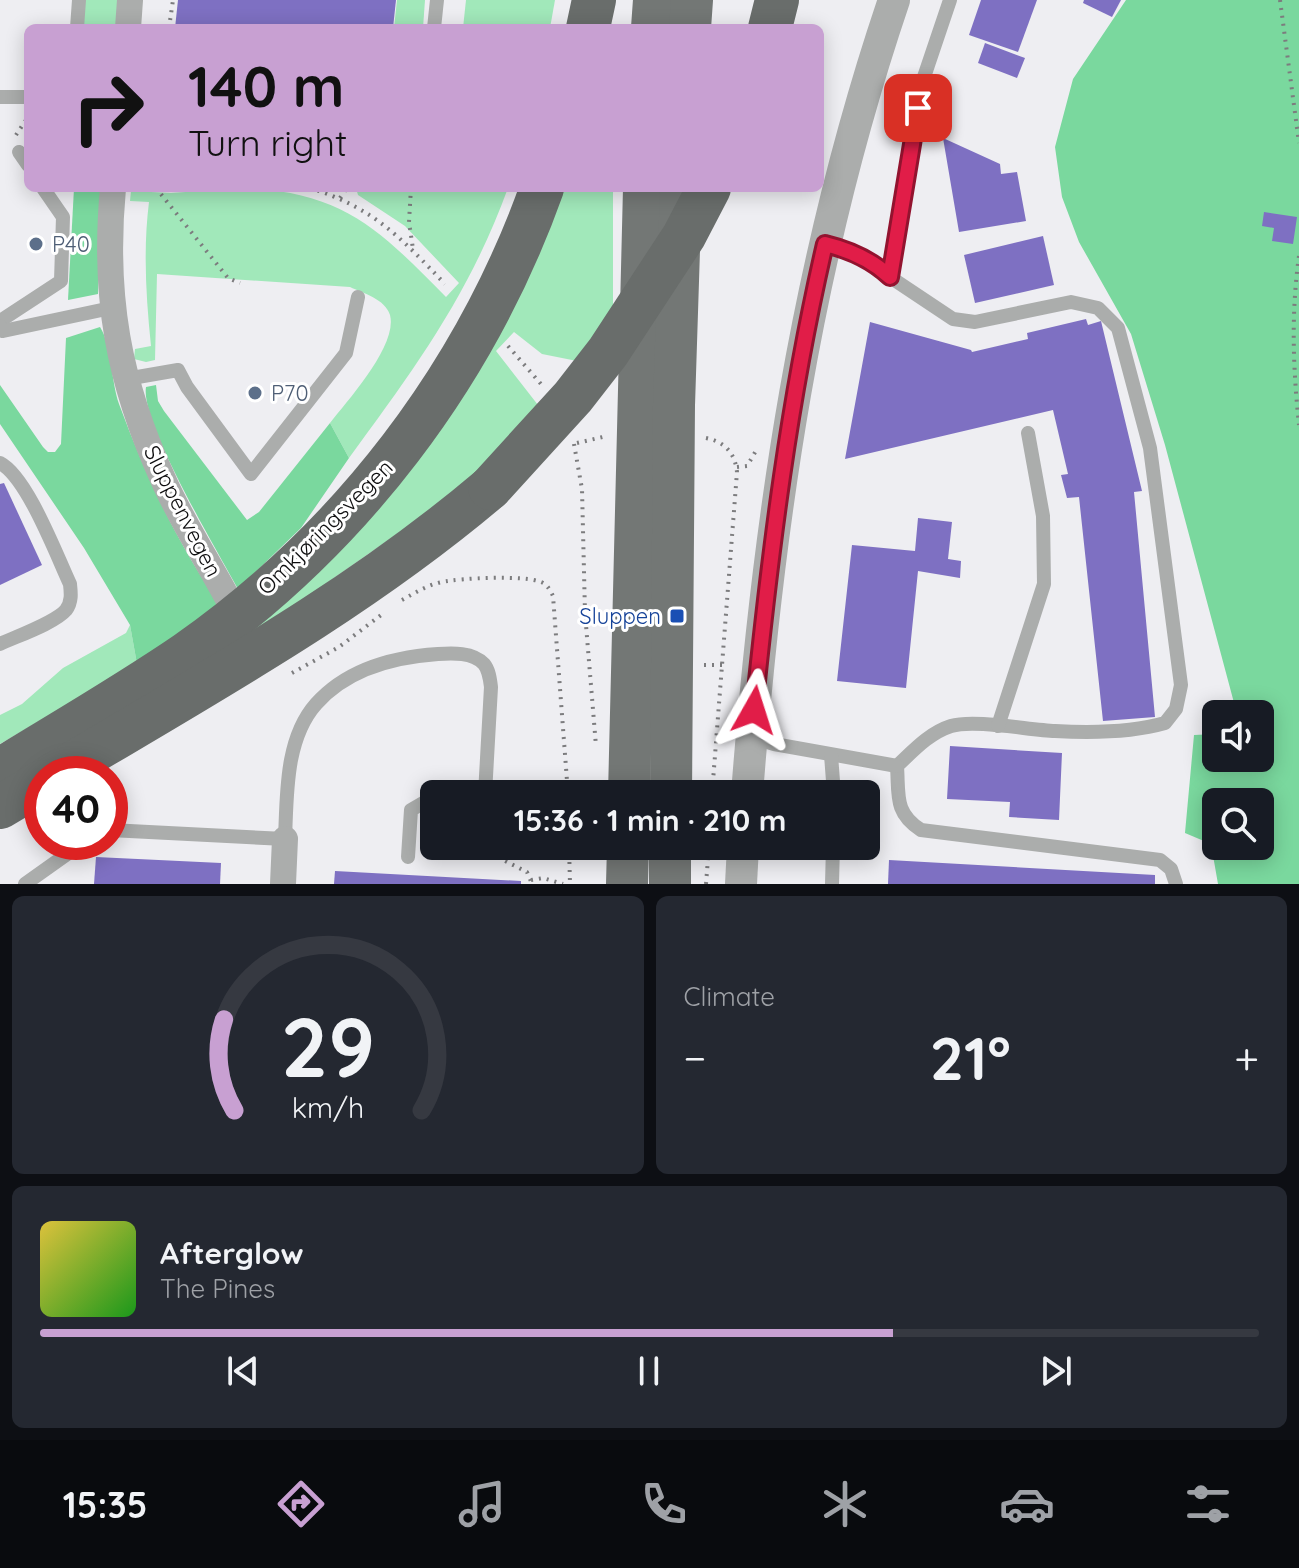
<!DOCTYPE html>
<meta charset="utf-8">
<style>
body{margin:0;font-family:Quicksand,sans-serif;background:#242831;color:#f1f3f6;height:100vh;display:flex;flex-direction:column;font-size:30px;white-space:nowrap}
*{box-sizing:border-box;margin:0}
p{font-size:26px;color:#9ea1a6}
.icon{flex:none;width:44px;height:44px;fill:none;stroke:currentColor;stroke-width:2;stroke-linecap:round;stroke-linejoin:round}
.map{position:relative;height:884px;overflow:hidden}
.side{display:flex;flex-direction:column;gap:12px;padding:12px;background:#0d0f14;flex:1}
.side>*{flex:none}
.hud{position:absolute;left:24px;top:24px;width:800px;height:168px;border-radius:12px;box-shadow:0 4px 20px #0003;background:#c8a0d2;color:#111;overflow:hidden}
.buttons{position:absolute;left:1202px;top:700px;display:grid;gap:16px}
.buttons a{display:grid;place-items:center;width:72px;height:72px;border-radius:12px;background:#171b24;box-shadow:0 4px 20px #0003;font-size:40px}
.speed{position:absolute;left:24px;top:756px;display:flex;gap:16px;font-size:40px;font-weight:700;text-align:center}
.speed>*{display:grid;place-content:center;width:104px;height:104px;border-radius:50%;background:#171b24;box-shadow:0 4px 20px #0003;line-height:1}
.speed .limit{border:12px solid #d22;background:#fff;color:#111}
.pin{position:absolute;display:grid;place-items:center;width:68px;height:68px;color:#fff;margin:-34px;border-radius:16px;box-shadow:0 4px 12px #0006}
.me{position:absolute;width:88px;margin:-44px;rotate:6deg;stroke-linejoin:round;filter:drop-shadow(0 0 6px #0008)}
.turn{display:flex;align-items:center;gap:28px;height:168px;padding:0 32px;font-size:36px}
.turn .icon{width:104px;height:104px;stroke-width:2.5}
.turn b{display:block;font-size:56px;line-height:68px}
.big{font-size:60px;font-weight:800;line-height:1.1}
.side .card{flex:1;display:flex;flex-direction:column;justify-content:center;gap:12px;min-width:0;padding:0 28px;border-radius:12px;background:#242831}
.side .dial{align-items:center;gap:0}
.dial svg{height:208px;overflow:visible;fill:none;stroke:#363941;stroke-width:7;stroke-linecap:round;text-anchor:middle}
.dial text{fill:#f1f3f6;stroke:none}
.song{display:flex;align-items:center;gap:24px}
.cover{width:96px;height:96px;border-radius:12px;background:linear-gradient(135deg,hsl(50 70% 55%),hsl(120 70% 35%))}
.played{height:8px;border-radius:4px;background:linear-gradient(90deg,#c8a0d2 70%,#363941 70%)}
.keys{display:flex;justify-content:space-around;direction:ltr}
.heat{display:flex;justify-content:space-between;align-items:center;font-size:44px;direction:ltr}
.side .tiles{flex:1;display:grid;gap:12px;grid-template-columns:1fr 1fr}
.card:last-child{grid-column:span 2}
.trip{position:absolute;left:420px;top:780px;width:460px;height:80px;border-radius:12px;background:#171b24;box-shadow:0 4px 20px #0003;font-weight:800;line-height:80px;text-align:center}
.tabs{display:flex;height:128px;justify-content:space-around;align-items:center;background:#090b0e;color:#9ea1a6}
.tabs .icon{width:56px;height:56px}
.tabs .current{color:#c8a0d2}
.tabs b{font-size:36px;color:#f1f3f6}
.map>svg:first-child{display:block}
.green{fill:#a1e8ba}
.forest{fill:#7ad89e;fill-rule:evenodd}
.building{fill:#7e70c2}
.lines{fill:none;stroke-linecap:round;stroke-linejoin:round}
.path{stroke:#7c7c7e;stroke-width:4;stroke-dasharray:2 6;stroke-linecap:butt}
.service{stroke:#abadac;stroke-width:14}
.minor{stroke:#abadac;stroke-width:26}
.tertiary{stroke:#abadac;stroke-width:32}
.primary{stroke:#737775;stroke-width:42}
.trunk{stroke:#696d6b;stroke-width:44}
.trunk-bridge{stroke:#696d6b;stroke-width:44}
.route-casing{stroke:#92132f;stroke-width:20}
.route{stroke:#e11d48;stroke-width:14}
.service-dot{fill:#5c6f8a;stroke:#fff;stroke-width:3}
.transit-dot{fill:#1a4fb4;stroke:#fff;stroke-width:3}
.labels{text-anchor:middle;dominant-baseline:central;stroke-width:6;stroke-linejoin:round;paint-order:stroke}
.service-label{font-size:22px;fill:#4e5e75;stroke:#fff;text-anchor:start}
.street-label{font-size:22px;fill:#0e0e0f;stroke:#fff}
.transit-label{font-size:22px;fill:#164399;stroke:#fff;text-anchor:end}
</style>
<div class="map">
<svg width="1299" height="884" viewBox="0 0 1299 884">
<rect width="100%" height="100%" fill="#eeeef2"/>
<g class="green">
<polygon points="84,0 121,0 118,28 82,28"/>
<polygon points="397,0 425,0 423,28 394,28"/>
<polygon points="466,0 555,0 550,28 463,28"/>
<path d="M243,188C343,192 379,229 446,297L459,283L405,226L358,195L356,188H508C469,295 415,368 349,458L330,423C348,400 398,345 390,315C385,299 363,293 350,287L157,274L155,360L146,362L134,359L135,349L151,346C146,297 143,250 149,202L130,201L131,191L171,193Z"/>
<polygon points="561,188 613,188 613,314 577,361 542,354 514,332 496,351 538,405 518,431 450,497 232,649 322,564"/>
<polygon points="130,625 137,664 0,744 0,715 22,704 63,668 126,633"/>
</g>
<g class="forest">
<path d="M1126,0H1299V884H1218L1211,844L1185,833L1194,735L1216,734V758H1260V714H1237L1165,445L1131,334L1079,242L1062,197L1055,147L1073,79ZM1216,802H1260V846H1216Z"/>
<polygon points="74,188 102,188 98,294 68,300"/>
<path d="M100,327C112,346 111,381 119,404C145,475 177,542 219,604L137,664L130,625L84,548L0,424V385L43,447L48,452H55L61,444L66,338Z"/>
<path d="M156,385L158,401L164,411L247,520L259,512L330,423L349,458L301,528L238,589C218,552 140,422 146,387Z"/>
</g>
<g class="building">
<polygon points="178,0 396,0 393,28 175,28"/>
<polygon points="981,0 1037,0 1018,52 969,35"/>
<polygon points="1084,0 1121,0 1112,17 1083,3"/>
<polygon points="985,43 1025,58 1017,78 978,63"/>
<polygon points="943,138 1000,164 1001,174 1017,172 1026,221 959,232"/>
<polygon points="1264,212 1297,217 1293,244 1272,241 1274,228 1262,226"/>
<polygon points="1043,236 1054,285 975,303 964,255"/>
<polygon points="1086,319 1088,325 1101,321 1142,491 1134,492 1155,717 1103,721 1079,497 1067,498 1061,475 1068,474 1053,410 845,459 870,322 971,350 972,352 1028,339 1027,333"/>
<polygon points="4,483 42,565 0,585 0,484"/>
<polygon points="918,518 952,522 948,559 961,561 960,578 918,571 906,688 837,681 852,545 915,551"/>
<polygon points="950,746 1062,753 1059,820 1009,817 1010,802 947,799"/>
<polygon points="96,857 221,863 220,884 94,884"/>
<polygon points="889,860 1155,875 1155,884 888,884"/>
<polygon points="335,871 521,881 521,884 334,884"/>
</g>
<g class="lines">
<g class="path">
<polyline points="1280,0 1299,143"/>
<polyline points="169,28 173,0"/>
<polyline points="16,135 28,117"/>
<polyline points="156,188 228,278 240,283"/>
<path d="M310,188C374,208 400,237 445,284"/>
<polyline points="411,188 409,222 413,249"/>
<polyline points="340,198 347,188"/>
<path d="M1299,256C1291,313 1293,368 1299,425"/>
<polyline points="508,346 541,384"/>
<path d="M706,438C725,442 735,453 737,472L712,794"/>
<polyline points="577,443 607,436"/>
<polyline points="574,444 582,489 585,613 596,746"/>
<polyline points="737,467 747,466 757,449"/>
<path d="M402,600C415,593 427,585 442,582C460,578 526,575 541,582C547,584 550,590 553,596L568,794"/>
<polyline points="704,665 722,665"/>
<polyline points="292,673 339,647 385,612"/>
<polyline points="500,846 505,861 527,872 532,884"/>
<polyline points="569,846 570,884"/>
<polyline points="531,880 543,878 563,884"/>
<polyline points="706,884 709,846"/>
</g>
<g class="service">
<polyline points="77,28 79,0"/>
<polyline points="434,28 437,0"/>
<polyline points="0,97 28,97"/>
<polyline points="19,152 28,165"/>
<path d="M825,245L848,250L877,264L890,277L953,319L975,322L1071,302L1098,308L1118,328L1150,448L1181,685L1176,709L1165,723C1130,733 1091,733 1055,731C1029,730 974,719 951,726C929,733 913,751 897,766C899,795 894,813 921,830L1160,860L1171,869L1176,884"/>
<polyline points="890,277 923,80 950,0"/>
<polyline points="0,321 61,281 63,217 43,188"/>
<polyline points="0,326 3,331 111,308"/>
<polyline points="126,379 178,370 187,387 251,474 346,353 358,297"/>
<path d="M0,463C27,477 56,554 70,584C71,593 72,602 66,610C55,623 17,636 0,644"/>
<polyline points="998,726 1044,584 1043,516 1028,433"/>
<polyline points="753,738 774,744 897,766"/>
<polyline points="831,755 834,794"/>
<path d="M110,830L285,839C287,795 285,739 316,704C347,669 393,657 438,654C452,653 473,652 484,664C489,670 490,679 491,687L485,794"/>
<polyline points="408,857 411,810 423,803 434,803"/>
<polyline points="25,884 84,842"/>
<polyline points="832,884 833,846"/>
</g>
<g class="minor">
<polyline points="128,28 130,0"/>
<path d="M113,188C103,295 118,381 163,479C181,520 206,558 227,597"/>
<polyline points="283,884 285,839"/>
</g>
<g class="tertiary">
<path d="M747,794C768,522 806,259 894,0"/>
<polyline points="741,884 743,846"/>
</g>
<g class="primary">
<polyline points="652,28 654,0"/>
<polyline points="690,28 692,0"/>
<polyline points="629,794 644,188"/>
<polyline points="671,794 674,405 681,188"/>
<polyline points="627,884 628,846"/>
<polyline points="670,884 670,846"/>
</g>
<g class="trunk">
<polyline points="588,28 594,0"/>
<polyline points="770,28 777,0"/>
<path d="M0,770C62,732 126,695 186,654C350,539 475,376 542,188"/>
<path d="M55,774C204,685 357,601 490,488"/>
<polyline points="0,807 42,782"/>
</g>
<polyline class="trunk-bridge" points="490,488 573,397 608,352 684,236 709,188"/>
</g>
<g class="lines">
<g class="route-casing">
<path id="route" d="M754,710C770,553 789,399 825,244C850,250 871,259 890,277L918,108"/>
</g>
<use href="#route" class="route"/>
</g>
<g class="service-dot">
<circle cx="36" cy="244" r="8"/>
<circle cx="255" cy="393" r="8"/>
</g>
<rect class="transit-dot" x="669" y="608" width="16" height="16" rx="4"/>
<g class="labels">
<g class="service-label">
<text x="52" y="244">P40</text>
<text x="271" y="393">P70</text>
</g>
<g class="street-label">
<text transform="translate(183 511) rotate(63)">Sluppenvegen</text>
<text transform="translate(325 527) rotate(-45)">Omkjøringsvegen</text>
</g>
<g class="transit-label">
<text x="661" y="616">Sluppen</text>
</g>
</g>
</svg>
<div class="buttons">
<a><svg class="icon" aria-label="sound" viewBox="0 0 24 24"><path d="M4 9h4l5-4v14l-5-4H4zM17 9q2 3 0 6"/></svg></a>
<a><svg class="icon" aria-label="search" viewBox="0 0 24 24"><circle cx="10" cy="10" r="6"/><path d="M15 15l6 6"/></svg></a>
</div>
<div class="speed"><div class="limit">40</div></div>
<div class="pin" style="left:918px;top:108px;background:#d93025"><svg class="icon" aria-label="arrive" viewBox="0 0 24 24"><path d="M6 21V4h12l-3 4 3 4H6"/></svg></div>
<svg class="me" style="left:754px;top:710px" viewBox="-20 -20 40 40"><path d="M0-17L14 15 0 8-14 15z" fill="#e11d48" stroke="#fff" stroke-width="4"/></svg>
<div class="trip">15:36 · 1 min · 210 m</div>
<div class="hud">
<div class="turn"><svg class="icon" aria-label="right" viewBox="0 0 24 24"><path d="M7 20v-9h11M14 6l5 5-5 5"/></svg><div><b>140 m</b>Turn right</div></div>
</div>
</div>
<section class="side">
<div class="tiles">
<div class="card dial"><svg viewBox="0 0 100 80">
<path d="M14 69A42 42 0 1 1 86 69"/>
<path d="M14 69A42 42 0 0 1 10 34" stroke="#c8a0d2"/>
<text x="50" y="56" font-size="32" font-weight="700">29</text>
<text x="50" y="72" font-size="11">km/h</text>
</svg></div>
<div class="card"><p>Climate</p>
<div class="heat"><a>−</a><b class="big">21°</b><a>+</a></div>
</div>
<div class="card">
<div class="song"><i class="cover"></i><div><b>Afterglow</b><p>The Pines</p></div></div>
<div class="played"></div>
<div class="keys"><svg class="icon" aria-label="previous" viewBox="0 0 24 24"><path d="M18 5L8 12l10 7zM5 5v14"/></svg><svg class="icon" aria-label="pause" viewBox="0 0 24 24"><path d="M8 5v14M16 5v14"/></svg><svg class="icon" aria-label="next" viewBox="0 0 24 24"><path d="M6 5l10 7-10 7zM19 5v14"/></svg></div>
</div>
</div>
</section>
<nav class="tabs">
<b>15:35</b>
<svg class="icon current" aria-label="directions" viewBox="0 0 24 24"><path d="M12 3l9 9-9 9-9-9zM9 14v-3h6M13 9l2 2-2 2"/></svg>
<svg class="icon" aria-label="music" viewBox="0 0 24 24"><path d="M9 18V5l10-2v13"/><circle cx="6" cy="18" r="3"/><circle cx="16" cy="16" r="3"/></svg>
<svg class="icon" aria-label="phone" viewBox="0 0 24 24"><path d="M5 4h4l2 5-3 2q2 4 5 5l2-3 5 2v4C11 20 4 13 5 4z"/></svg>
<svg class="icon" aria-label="climate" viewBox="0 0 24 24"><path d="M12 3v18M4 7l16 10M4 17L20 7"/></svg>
<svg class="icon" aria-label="car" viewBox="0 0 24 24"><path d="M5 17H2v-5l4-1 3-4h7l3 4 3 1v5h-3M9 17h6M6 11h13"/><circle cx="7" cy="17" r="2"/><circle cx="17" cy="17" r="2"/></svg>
<svg class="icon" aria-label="filters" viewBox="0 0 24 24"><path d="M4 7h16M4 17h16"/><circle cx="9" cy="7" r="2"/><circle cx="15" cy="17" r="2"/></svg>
</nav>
